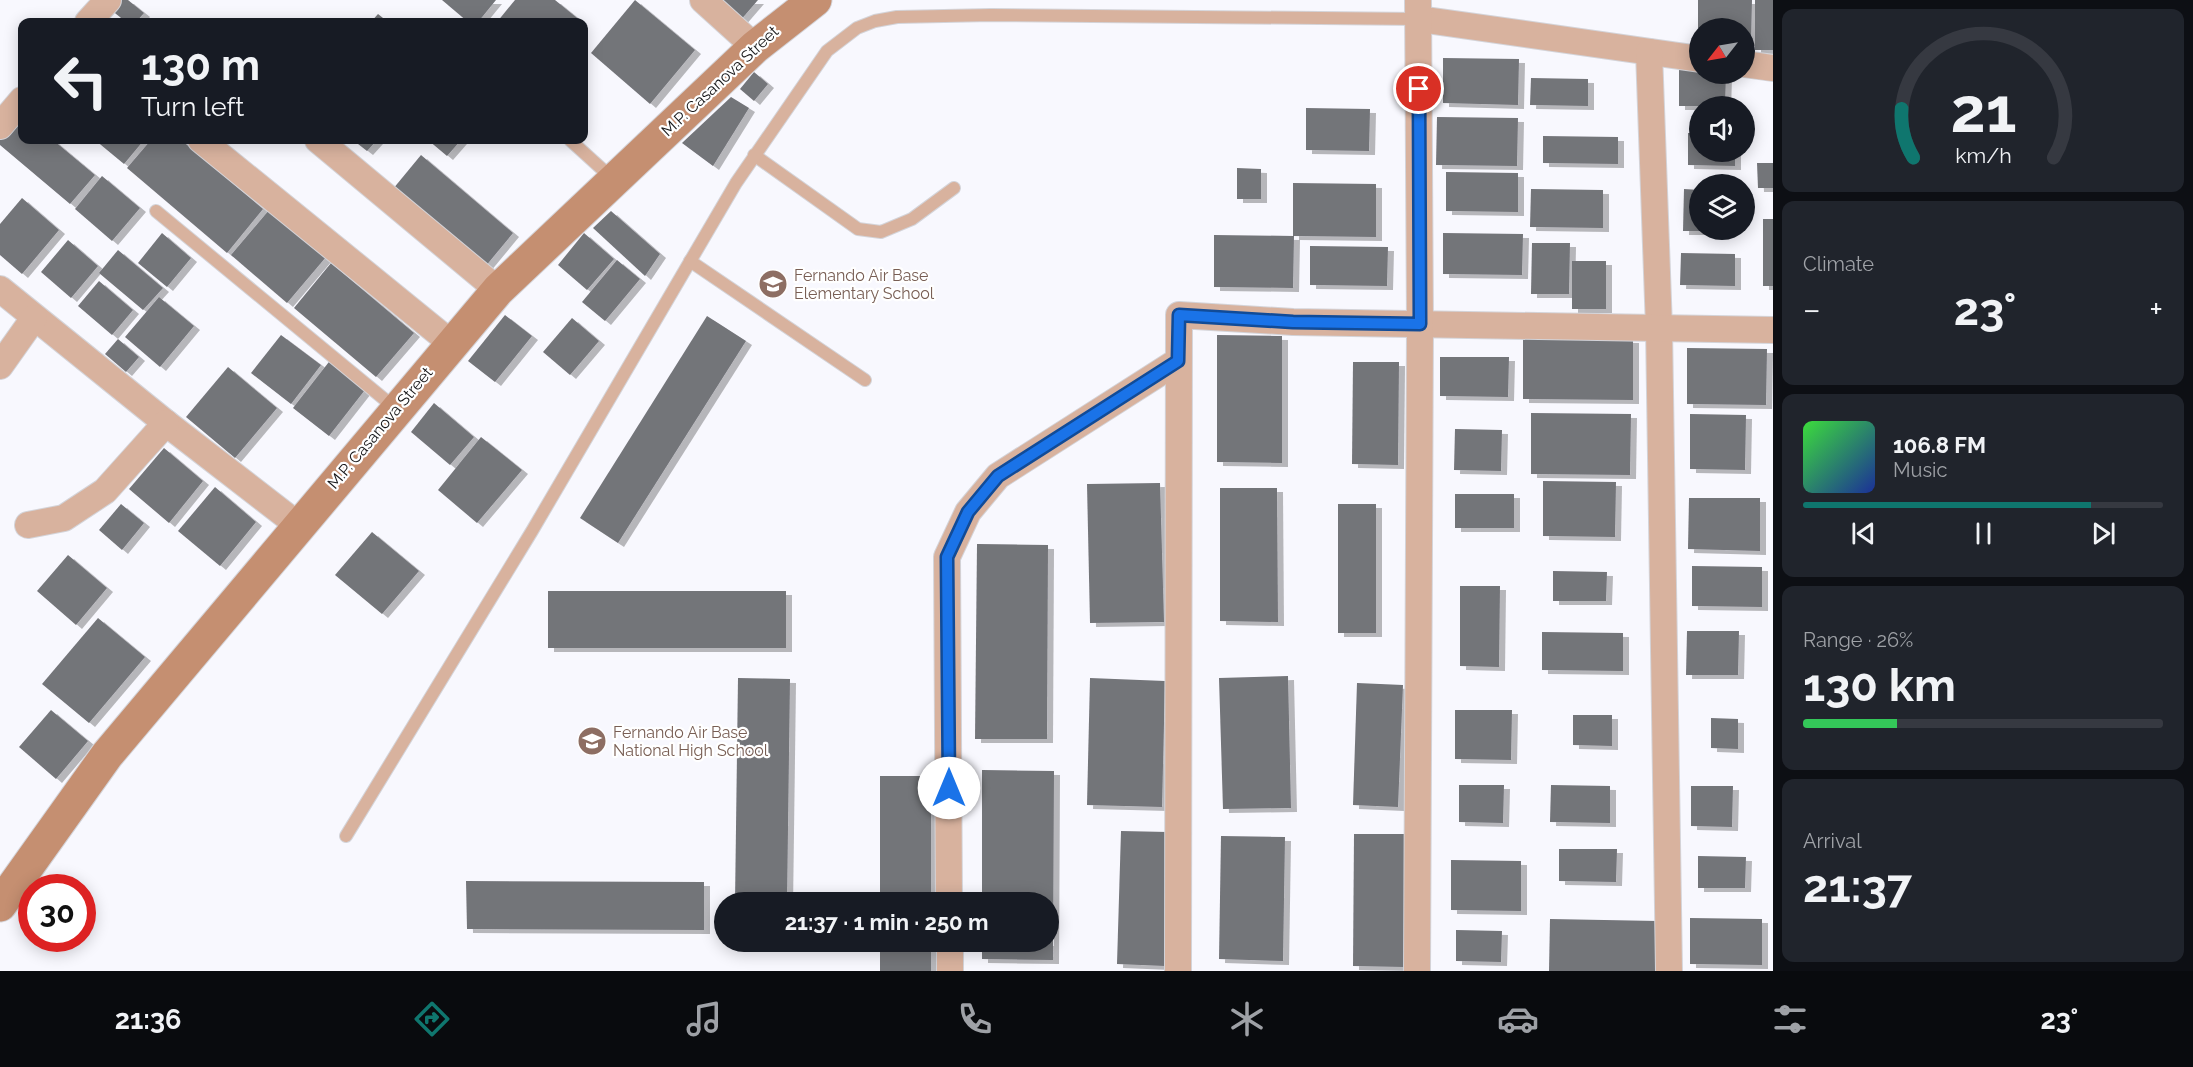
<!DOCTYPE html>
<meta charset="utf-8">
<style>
body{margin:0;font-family:Raleway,sans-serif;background:#20242c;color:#f1f3f6;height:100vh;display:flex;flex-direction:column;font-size:22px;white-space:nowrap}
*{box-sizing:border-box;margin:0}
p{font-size:20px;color:#9ea1a6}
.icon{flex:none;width:33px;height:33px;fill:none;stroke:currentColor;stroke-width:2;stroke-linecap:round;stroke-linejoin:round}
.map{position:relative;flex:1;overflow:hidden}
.details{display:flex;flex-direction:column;gap:9px;padding:9px;background:#0d0f14;width:420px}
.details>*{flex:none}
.guide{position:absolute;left:18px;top:18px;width:570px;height:126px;border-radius:12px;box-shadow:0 3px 15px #0003;background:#171b24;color:#f1f3f6;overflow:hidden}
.needle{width:39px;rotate:239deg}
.buttons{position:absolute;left:1689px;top:18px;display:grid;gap:12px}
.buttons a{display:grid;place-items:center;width:66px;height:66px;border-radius:50%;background:#171b24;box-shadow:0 3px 15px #0003;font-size:30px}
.speed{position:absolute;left:18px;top:874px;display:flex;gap:12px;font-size:30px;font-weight:700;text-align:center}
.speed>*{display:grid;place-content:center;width:78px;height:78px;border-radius:50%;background:#171b24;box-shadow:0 3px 15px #0003;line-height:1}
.speed .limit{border:9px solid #d22;background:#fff;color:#111}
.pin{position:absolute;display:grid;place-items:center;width:51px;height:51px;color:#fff;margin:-26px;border:3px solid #fff;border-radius:50%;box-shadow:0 2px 6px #0007}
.me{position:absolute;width:66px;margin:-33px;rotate:0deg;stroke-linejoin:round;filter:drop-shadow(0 0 4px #0008)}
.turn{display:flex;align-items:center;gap:21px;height:126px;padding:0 24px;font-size:27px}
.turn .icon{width:78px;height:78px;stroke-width:2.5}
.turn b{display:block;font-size:42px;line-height:51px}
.big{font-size:45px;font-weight:700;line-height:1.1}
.details .card{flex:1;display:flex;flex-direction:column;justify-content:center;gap:9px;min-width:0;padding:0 21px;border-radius:12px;background:#20242c}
.details .dial{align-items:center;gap:0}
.dial svg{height:156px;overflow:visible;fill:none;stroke:#363941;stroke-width:7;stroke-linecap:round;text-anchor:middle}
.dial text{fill:#f1f3f6;stroke:none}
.song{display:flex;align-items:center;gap:18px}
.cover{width:72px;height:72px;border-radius:9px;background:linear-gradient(135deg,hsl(120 70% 55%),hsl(230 70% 35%))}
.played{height:6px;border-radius:3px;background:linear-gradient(90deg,#0f766e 80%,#363941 80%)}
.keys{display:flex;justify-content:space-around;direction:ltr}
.heat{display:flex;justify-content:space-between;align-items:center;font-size:33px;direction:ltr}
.charge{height:9px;border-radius:4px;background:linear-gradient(90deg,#34c759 26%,#363941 0)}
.trip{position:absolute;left:714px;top:892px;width:345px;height:60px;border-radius:30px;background:#171b24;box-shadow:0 3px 15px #0003;font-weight:700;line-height:60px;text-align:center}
.tab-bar{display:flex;height:96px;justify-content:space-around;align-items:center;background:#090b0e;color:#9ea1a6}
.tab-bar .icon{width:42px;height:42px}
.tab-bar .active{color:#0f766e}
.tab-bar b{font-size:27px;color:#f1f3f6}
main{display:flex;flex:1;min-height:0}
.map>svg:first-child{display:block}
.building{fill:#737479;filter:url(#shadow)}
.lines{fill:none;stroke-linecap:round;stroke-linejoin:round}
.lane-casing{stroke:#d4d4d9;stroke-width:14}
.street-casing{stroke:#d4d4d9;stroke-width:28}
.secondary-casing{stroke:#d4d4d9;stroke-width:35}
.lane{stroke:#d8b29e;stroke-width:12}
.street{stroke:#d8b29e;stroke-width:26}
.secondary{stroke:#c58f71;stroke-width:33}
.route-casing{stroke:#114b97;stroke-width:15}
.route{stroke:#1a73e8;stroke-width:10}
.labels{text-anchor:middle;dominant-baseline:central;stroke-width:4.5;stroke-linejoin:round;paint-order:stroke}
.street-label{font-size:16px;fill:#161618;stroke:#fff}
.education-label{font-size:16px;fill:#785e54;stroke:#fff;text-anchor:start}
</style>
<main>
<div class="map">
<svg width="1773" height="971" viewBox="0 0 1773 971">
<defs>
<filter id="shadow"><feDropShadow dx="6" dy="4" stdDeviation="0" flood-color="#0004"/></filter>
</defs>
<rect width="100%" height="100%" fill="#f8f8fe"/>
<g class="building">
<polygon points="118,0 128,0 144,13 136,22 126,22 110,9"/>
<polygon points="442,0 496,0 478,22 468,22"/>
<polygon points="515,0 555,0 582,22 497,22"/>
<polygon points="635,0 695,50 650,104 591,53"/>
<polygon points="714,0 758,0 739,22"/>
<polygon points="1698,0 1752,0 1751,42 1744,42 1744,28 1698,28"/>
<rect x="1755" y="0" width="18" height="50"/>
<polygon points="378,14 388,22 371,22"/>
<polygon points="1443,58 1519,59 1518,105 1443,103"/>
<polygon points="1679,69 1700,69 1700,74 1726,74 1725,106 1679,106"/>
<polygon points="754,72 768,84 754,101 740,89"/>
<polygon points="1531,78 1588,79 1588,106 1530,105"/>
<polygon points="731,97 749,108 713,166 682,143"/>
<polygon points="1306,108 1370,109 1369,151 1306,150"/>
<polygon points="22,114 22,140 53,140 95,175 70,204 0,145 0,136"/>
<polygon points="1437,117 1518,118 1517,166 1436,165"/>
<polygon points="1688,133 1700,133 1700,152 1735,152 1735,166 1688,165"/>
<polygon points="1543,136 1618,137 1618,164 1543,163"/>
<polygon points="95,140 144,140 124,164"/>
<polygon points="151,140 181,140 263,209 227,253 127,168"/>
<polygon points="353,140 377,140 367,151"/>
<polygon points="428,140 461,140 447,156"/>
<polygon points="421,155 513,233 480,273 388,195"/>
<polygon points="1757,163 1773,163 1773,188 1758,188"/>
<polygon points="1237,168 1261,169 1261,199 1237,199"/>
<polygon points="1446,172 1518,173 1518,212 1446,211"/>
<polygon points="102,176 140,208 112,241 75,209"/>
<polygon points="1293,183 1376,184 1376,237 1293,236"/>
<polygon points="1531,189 1603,190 1603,228 1530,227"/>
<polygon points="1684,189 1700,190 1700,231 1683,231"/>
<polygon points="22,198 59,230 22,274 0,255 0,224"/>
<polygon points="270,209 326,257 287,303 231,255"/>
<polygon points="611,211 660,254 645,276 593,228"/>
<rect x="1763" y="219" width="10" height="67"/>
<polygon points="162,233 191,258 167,287 138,263"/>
<polygon points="584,233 614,259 587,290 558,265"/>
<polygon points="1443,233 1523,234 1522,275 1443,274"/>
<polygon points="1214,235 1294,236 1293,288 1214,287"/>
<polygon points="68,240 98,266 71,298 41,272"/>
<polygon points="1532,243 1570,243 1569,294 1531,294"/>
<polygon points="1310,246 1388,247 1387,286 1310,285"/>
<polygon points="118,250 163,288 143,310 99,273"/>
<polygon points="1681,253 1735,254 1735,286 1680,285"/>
<polygon points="617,260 640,279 605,321 582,302"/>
<rect x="1572" y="261" width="34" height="48"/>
<polygon points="331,263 414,333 376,377 294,308"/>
<polygon points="99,281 133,310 112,335 78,306"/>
<polygon points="159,297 194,326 160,367 125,337"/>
<polygon points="505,315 532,336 495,382 468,361"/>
<polygon points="707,316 746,341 618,543 580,518"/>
<polygon points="572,318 599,341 570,375 543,352"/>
<polygon points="281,335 321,365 291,404 251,373"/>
<polygon points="1217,335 1282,336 1282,463 1217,462"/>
<polygon points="1523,337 1633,339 1633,400 1523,399"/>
<polygon points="118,339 139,357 126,372 105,354"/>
<polygon points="1687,348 1767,349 1766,405 1687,404"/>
<polygon points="1440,357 1509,357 1508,397 1440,396"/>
<polygon points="332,358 368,386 329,436 293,408"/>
<polygon points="1353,362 1399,362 1398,465 1352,464"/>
<polygon points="228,367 277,408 235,458 186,417"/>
<polygon points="434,403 474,437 450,465 411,432"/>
<polygon points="1531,413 1631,414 1630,475 1531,474"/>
<polygon points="1690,414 1746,415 1745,470 1690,469"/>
<polygon points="1455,429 1502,430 1501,471 1454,470"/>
<polygon points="481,437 522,470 477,523 438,490"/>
<polygon points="164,448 203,481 169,523 129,489"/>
<polygon points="1543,481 1616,482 1615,537 1543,536"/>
<polygon points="1160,483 1164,622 1090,623 1087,484"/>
<polygon points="215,487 256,522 220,566 178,531"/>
<polygon points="1220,488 1277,488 1278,622 1220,621"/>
<rect x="1455" y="494" width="59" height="34"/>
<polygon points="1689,498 1760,498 1760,551 1688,549"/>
<polygon points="121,504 144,523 122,550 99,530"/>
<rect x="1338" y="504" width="38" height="129"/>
<polygon points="372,532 419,571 382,614 335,575"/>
<polygon points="977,544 1048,545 1047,739 975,739"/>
<polygon points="68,555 107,588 76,625 37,591"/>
<polygon points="1692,566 1762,567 1762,607 1692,606"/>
<polygon points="1553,571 1607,572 1606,601 1553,601"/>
<polygon points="1460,586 1500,586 1499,667 1460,666"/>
<rect x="548" y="591" width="238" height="57"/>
<polygon points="98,618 145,657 89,723 42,684"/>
<polygon points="1687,631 1739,631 1738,675 1686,675"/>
<polygon points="1542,632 1623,633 1623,671 1542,670"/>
<polygon points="1288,676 1291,808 1223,809 1219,678"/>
<polygon points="738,678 790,679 787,903 735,903"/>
<polygon points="1090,678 1165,681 1162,807 1087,805"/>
<polygon points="1357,683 1403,685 1398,807 1353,805"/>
<polygon points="51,710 88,741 56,779 19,747"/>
<polygon points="1455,710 1512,710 1511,760 1455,759"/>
<polygon points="1573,715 1612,715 1612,746 1573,745"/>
<polygon points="1711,718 1738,719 1738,749 1711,748"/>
<polygon points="982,770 1054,771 1053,960 982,959 982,942 1048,942 1048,903 982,903"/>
<rect x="880" y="776" width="51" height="127"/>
<polygon points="1459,785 1504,785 1503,823 1459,822"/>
<polygon points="1551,785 1610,786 1610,823 1550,822"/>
<polygon points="1691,786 1733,786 1732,827 1691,826"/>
<polygon points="1121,831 1168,832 1165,966 1117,964"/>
<polygon points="1354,834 1406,834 1404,967 1353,966"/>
<polygon points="1221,836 1285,837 1283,961 1219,959"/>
<polygon points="1559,849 1617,849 1616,882 1559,881"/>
<polygon points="1698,856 1746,857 1745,888 1698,888"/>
<polygon points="1451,860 1521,861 1521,911 1451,910"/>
<polygon points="466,881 704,882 704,930 467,929"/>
<polygon points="1690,918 1762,919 1762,965 1690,964"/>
<polygon points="1550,919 1658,921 1657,971 1549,971"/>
<polygon points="1456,930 1502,931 1501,962 1456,961"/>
<rect x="880" y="942" width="51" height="29"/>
</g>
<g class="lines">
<g class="lane-casing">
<g id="lane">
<polyline points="570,140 614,180"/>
<polyline points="754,155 858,229 881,232 912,219 954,188"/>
<polyline points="156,211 395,408"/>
<polyline points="690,261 865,380"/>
<polyline points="346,836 532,531 736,183 827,51 857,28 875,21 897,17 991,15 1419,19"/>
</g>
</g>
<g class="street-casing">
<g id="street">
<polyline points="703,0 755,47"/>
<polyline points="1419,19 1700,59"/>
<polyline points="88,22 108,0"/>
<polyline points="1649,52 1659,328 1669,971"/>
<polyline points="1744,64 1773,68"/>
<polyline points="0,126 22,100"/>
<polyline points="201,140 451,343"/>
<polyline points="318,140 498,290"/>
<polyline points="0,289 166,423 298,525"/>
<polyline points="0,366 34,318"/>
<polyline points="28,525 64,518 105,491 166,423"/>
<polyline points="949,903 947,557 968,512 998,476 1178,361"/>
<polyline points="950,942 950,971"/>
<polyline points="1178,971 1179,315 1293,322 1773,330"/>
<polyline points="1417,971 1420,325 1418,0"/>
</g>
</g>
<g class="secondary-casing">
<polyline id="secondary" points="0,905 107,755 498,290 755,47 815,0"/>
</g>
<use href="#lane" class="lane"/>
<use href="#street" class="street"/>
<use href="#secondary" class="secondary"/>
</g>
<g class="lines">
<g class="route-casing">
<polyline id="route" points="949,788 947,557 968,512 998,476 1178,361 1179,315 1293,322 1420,324 1419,89"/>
</g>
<use href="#route" class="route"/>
</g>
<defs>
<g id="school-disc" transform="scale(1.5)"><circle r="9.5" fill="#8d6e63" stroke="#fff"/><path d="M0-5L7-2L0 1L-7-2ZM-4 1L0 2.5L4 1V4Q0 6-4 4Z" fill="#fff"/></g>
</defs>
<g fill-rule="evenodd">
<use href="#school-disc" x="773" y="284"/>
<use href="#school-disc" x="592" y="741"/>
</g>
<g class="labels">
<g class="street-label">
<text transform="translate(720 81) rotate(-43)">M.P. Casanova Street</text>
<text transform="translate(380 428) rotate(-50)">M.P. Casanova Street</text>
</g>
<g class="education-label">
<text x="794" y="275">Fernando Air Base<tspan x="794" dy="18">Elementary School</tspan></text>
<text x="613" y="732">Fernando Air Base<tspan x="613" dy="18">National High School</tspan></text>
</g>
</g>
</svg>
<div class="buttons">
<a><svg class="needle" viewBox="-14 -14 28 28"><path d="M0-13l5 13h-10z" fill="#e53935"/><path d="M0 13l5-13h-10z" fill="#9ea1a6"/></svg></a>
<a><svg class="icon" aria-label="sound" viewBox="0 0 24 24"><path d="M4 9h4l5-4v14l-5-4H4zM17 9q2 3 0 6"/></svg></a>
<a><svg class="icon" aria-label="layers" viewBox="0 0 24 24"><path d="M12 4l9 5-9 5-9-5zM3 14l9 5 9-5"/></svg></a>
</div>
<div class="speed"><div class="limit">30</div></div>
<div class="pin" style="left:1419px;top:89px;background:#d93025"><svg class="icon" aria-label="arrive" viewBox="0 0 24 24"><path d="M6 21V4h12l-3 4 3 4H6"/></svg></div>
<svg class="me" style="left:949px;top:788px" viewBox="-20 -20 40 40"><circle r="19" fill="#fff"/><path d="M0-13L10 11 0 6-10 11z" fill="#1a73e8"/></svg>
<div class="trip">21:37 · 1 min · 250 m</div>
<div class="guide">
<div class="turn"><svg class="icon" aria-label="left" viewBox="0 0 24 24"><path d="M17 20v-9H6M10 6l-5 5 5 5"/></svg><div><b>130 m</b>Turn left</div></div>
</div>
</div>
<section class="details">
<div class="card dial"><svg viewBox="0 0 100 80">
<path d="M14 69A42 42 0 1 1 86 69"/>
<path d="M14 69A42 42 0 0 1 8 44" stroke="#0f766e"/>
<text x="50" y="56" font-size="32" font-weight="700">21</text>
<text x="50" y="72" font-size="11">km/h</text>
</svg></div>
<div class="card"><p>Climate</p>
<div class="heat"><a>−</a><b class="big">23°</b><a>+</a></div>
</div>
<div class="card">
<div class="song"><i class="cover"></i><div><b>106.8 FM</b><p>Music</p></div></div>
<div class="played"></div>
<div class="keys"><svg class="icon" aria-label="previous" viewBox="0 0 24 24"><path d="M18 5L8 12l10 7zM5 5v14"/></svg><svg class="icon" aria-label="pause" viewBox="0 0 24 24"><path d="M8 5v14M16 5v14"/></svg><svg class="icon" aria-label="next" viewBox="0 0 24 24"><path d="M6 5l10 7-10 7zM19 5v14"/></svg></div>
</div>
<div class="card"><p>Range · 26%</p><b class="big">130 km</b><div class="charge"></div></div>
<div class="card"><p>Arrival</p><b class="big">21:37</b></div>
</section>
</main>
<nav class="tab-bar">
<b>21:36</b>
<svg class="icon active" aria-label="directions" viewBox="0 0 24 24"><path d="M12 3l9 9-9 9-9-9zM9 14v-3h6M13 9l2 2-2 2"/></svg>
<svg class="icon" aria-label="music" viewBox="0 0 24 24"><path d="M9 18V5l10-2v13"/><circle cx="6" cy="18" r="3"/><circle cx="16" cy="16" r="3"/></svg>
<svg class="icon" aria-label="phone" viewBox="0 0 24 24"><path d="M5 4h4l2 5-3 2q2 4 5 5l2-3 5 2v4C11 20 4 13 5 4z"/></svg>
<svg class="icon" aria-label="climate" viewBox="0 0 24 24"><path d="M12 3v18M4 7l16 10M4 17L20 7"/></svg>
<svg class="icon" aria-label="car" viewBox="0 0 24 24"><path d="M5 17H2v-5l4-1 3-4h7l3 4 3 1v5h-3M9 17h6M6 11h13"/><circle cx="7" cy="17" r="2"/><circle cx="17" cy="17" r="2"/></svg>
<svg class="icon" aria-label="filters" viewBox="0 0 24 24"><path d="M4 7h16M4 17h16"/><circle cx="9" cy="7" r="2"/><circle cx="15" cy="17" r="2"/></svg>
<b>23°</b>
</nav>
